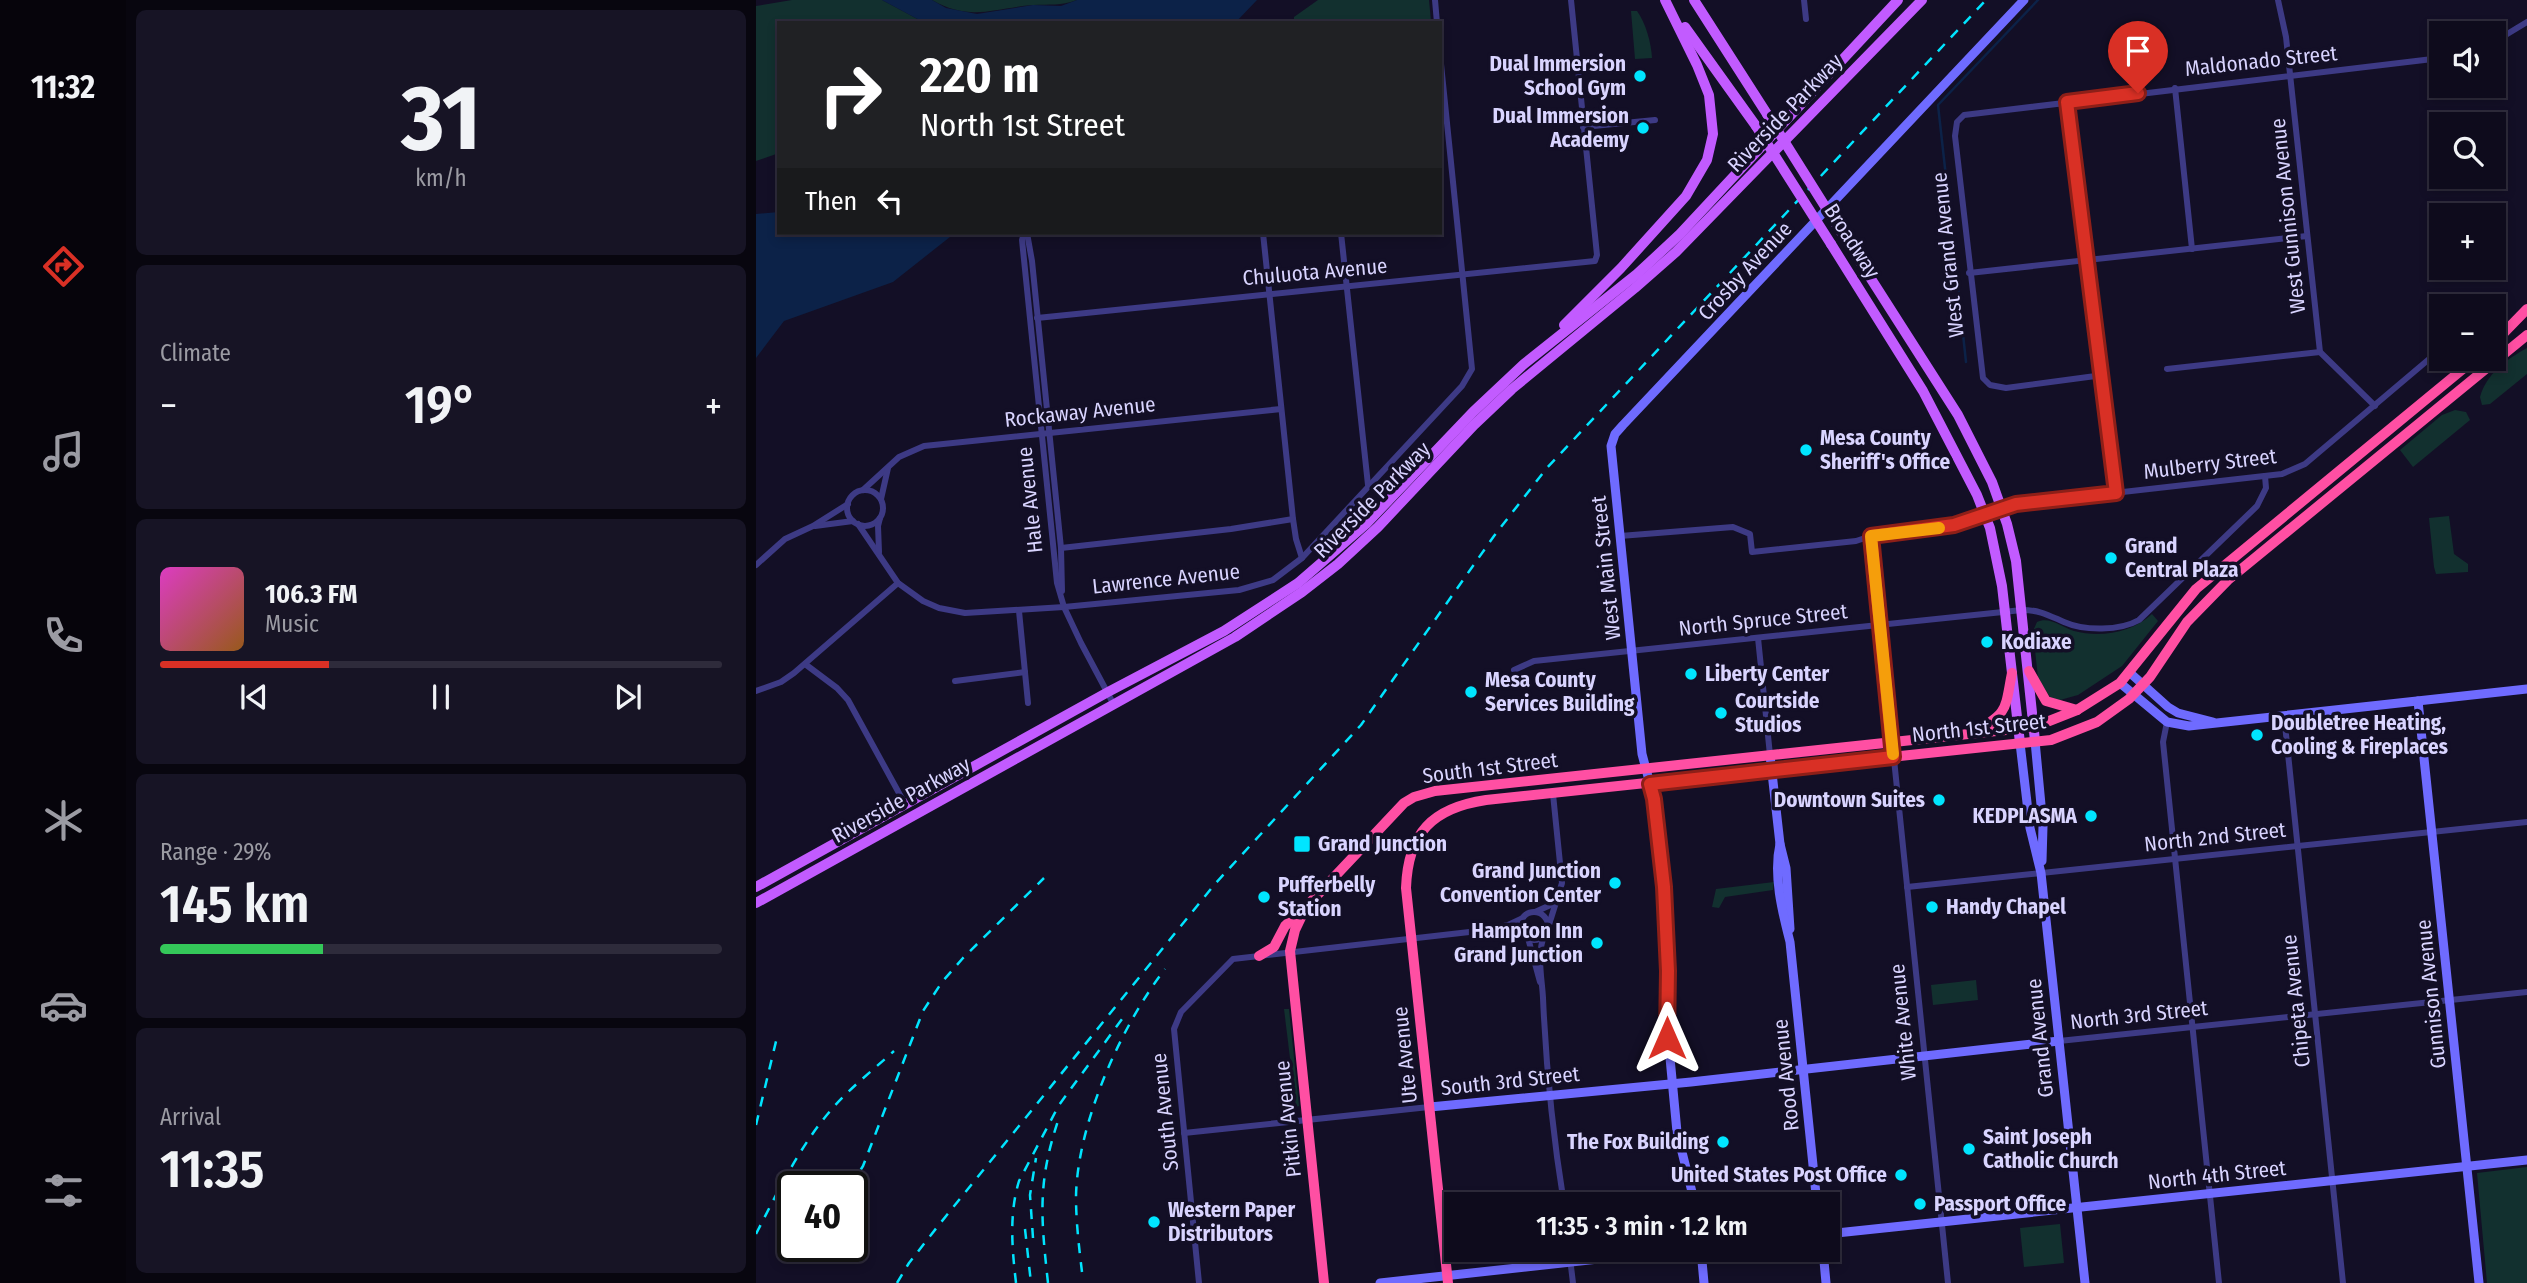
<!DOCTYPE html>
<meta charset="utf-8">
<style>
body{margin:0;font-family:"Fira Sans Condensed",sans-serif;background:#171425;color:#f1f3f6;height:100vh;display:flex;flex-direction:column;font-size:26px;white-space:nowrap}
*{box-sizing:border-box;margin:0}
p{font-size:23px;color:#9b9ba3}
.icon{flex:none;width:38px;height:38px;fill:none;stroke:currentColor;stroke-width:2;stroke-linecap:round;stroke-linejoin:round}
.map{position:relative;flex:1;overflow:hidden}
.panel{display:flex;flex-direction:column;gap:10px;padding:10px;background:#08060f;width:630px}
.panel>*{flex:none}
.top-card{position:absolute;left:21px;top:21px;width:665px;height:214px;border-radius:0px;box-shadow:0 4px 10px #0003,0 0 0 2px #2e2b3b;background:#202124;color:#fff;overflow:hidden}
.tools{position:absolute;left:1673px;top:21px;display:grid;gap:14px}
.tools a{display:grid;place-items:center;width:77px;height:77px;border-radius:0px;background:#0e0b1c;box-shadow:0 4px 10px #0003,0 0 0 2px #2e2b3b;font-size:35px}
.speed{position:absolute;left:21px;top:1171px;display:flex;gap:14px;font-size:35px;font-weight:700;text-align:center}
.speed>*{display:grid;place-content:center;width:91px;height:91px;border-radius:50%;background:#0e0b1c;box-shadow:0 4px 10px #0003,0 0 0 2px #2e2b3b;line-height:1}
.speed .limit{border:4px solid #111;border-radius:10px;background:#fff;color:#111}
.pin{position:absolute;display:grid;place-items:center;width:60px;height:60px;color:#fff;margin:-72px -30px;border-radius:50% 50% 50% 0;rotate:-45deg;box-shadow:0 0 7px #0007}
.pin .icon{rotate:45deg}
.me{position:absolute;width:77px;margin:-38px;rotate:0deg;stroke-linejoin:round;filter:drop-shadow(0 0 5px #0008)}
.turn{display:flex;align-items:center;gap:24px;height:147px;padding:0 28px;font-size:32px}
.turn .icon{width:91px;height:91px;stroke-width:2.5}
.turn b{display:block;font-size:49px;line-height:60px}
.then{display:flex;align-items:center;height:66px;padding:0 28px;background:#0003;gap:14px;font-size:26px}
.big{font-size:52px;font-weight:600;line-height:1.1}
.panel .tile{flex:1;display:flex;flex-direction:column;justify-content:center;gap:10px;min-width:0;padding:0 24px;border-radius:10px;background:#171425}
.panel .dial{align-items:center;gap:0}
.dial b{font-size:91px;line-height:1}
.song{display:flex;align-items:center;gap:21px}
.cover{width:84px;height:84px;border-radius:10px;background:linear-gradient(135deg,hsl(310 70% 55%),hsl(30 70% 35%))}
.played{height:7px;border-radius:4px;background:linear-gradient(90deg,#d93025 30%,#2e2b3b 30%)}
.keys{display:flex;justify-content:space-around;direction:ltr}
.heat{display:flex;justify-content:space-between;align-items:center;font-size:38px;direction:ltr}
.charge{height:10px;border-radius:5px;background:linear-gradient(90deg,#34c759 29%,#2e2b3b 0)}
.trip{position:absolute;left:688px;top:1192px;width:396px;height:70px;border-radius:0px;background:#0e0b1c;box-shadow:0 4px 10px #0003,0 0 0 2px #2e2b3b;font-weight:600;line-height:70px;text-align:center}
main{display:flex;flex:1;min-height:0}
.dock{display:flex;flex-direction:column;width:126px;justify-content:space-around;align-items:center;background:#06040b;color:#9b9ba3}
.dock .icon{width:49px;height:49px}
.dock .active{color:#d93025}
.dock b{font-size:32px;color:#f1f3f6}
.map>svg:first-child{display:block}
.green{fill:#12302f}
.water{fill:#0c2248}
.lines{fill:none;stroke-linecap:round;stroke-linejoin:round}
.stream{stroke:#0c2248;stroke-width:2.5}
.street{stroke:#3d3a85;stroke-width:6}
.secondary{stroke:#6f6bff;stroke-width:9}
.primary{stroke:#c25bff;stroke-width:10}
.highway{stroke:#ff4fa3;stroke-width:10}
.rail{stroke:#00e5ff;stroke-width:2.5;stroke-dasharray:10 9;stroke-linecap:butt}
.primary-bridge{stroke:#c25bff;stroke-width:10}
.route-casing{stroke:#8d1f18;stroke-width:18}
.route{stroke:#d93025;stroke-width:12}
.slow{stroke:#f59e0b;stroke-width:12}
.poi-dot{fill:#00e5ff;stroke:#130f26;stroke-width:2.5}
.labels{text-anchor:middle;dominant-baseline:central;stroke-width:7;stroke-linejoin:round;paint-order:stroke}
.street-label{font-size:21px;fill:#d9d4ff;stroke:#130f26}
.poi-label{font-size:21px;font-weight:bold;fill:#d9d4ff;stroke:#130f26;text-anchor:start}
</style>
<main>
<nav class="dock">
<b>11:32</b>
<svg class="icon active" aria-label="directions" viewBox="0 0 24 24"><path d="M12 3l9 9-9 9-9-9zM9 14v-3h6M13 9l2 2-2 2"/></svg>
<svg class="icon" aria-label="music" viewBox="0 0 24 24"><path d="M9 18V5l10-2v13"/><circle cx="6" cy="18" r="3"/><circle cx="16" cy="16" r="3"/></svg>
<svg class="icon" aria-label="phone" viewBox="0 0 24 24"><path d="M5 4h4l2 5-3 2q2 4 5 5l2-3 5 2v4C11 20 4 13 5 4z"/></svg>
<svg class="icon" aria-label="climate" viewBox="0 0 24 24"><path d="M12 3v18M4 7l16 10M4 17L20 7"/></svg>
<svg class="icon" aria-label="car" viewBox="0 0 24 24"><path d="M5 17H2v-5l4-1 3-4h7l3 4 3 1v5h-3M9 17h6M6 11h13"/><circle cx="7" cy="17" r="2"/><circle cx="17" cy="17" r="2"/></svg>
<svg class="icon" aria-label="filters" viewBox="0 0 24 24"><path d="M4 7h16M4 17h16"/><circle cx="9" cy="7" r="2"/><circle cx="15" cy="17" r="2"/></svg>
</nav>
<section class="panel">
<div class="tile dial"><b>31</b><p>km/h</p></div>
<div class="tile"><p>Climate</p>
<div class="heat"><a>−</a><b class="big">19°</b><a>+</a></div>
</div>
<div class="tile">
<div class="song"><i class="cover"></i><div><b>106.3 FM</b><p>Music</p></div></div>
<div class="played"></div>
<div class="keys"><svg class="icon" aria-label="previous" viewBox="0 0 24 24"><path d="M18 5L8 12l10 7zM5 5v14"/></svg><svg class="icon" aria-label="pause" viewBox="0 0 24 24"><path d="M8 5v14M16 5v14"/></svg><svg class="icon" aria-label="next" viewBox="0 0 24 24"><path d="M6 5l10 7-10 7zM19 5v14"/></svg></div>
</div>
<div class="tile"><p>Range · 29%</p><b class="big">145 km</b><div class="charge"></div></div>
<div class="tile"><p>Arrival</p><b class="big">11:35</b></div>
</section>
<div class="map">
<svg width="1771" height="1283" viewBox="0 0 1771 1283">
<rect width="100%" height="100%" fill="#130f26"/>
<g class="green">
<polygon points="36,0 126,0 169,23 23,23 23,153 0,161 0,6"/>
<path d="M176,0H321C304,6 294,4 277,5C237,8 215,22 176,0Z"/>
<polygon points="562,0 673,0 675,21 538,23 538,17"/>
<path d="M875,11H881C890,24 895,42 896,58L879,59Z"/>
<path d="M1771,348V374L1734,404L1726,405L1724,397C1730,374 1751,359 1771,348Z"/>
<polygon points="1699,410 1710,412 1714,420 1657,467 1644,450 1686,415"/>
<polygon points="1693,516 1698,554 1712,564 1712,572 1680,574 1678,567 1673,518"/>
<path d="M1396,614L1402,621L1366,666L1322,695L1304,700L1294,697L1282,678L1277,631L1281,622C1293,616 1306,627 1318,631C1344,638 1376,633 1396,614Z"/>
<polygon points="1018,882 1017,890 969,897 963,908 956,907 960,889"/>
<polygon points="1220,980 1222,1000 1177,1005 1175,985"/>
<polygon points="528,1009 533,1009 543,1106 540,1107"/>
<polygon points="1771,1167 1771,1283 1731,1283 1721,1173"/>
<polygon points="1304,1224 1308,1263 1268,1267 1264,1228"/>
</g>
<g class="water">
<polygon points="126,0 176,0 190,8 221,14 277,5 305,6 321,0 501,0 479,23 169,23"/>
<polygon points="23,212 23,233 199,233 137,282 28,321 0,358 0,214"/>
</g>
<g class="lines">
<g class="stream">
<polyline points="1194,213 1182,105 1282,0"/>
<polyline points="1195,222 1210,362"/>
</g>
<g class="street">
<polyline points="679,0 681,23"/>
<polyline points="1048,0 1050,19"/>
<polyline points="1522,0 1530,37 1564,352 1619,406"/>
<polyline points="1738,42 1771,22"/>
<polyline points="1419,88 1436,249"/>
<polyline points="1311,102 1360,493"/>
<polyline points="827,127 899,120"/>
<polyline points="268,233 266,240 301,583 308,607 325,643 358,705"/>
<polyline points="271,233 276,261 305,548 306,591"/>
<polyline points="507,233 537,519 540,539 546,558"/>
<polyline points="585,233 612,485"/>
<polyline points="1213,273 1551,236"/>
<polyline points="281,318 839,261 841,255 815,0"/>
<polyline points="1411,369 1564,352"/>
<polyline points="1347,375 1250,388 1234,385 1227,378 1199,136 1201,122 1208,115 1685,58"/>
<polyline points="107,490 143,457 168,446 525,409"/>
<circle cx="109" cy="508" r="18"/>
<polyline points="125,499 132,468"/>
<polyline points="102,524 142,583 167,601 183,608 209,613 308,607 483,590 517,580 546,558 706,386 716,369 684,54"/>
<polyline points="59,526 97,521"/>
<polyline points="864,536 977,527 994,534 996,552 1100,541 1115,536 1198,525 1260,504 1526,474 1549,464 1685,349"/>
<polyline points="1115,536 1192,1283"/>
<polyline points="305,548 475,529 537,519"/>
<polyline points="123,552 122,526 124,518"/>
<polyline points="0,565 29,539 57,526 92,504"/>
<polyline points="263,611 272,703"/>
<polyline points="1002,638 1014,755"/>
<polyline points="49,664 81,688 92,700 149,804"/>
<path d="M758,670L778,661L1266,610C1284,610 1292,615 1308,622C1328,631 1364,631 1383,620L1501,506L1510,488L1509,476"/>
<polyline points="199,681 269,672"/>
<polyline points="0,691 25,682 38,673 142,583"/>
<polyline points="1528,715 1587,1283"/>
<polyline points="1411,722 1407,742 1463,1283"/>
<polyline points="1151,887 1771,822"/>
<polyline points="779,912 799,903"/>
<circle cx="778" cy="926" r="14"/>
<polyline points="792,928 806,883 797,794"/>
<polyline points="734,931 768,936"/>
<path d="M789,934C780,953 786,978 787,998C790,1067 797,1136 808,1204"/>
<polyline points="772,938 784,982"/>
<polyline points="1303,1041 1771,992"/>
<polyline points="428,1133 673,1107"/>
<polyline points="813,1250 817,1283"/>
<polyline points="443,1283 418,1029 425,1012 477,959 731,930 752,925 767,918"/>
</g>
<g class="secondary">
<polyline points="1373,672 1412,707 1422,713 1457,722"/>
<polyline points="1364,683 1411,722 1433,726 1771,689"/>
<polyline points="1662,701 1723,1283"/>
<polyline points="1279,741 1287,826 1286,861"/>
<polyline points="1264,743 1274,828 1285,873 1329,1283"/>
<polyline points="1014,755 1024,844 1030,868 1034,929"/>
<path d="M1024,844C1017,875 1026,911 1034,942L1061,1204"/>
<polyline points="674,1107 935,1082 1303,1041"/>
<polyline points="939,1204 921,1132 911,1026 912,971 907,866 898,799 886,754 855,446 859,434 867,425 1268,0"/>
<polyline points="1071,1234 1771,1160"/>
<polyline points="945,1250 948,1283"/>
<polyline points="1067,1250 1070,1283"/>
<polyline points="624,1283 924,1250"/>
</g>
<g class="primary">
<polyline points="938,0 1011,114"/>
<polyline points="929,27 1000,126"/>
<polyline points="1087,235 1202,415 1236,482 1251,524 1260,561 1279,741"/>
<polyline points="1075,244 1167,391 1221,495 1234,528 1246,586 1264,743"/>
<polyline points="808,325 865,268 930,196 951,160 957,134 953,95 941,65 909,0"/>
<polyline points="0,887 352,692 468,631 542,583 610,524 717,412 768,364 881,274 924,234 1142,0"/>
<polyline points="0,903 479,637 546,592 582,564 622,527 718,425 756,389 879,288 920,252 1166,0"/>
</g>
<g class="highway">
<polyline points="1738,343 1771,309"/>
<polyline points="1273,671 1290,701 1321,710"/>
<path d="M1219,731C1253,713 1249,708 1256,673"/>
<polyline points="503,956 518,947 529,926 545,911"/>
<polyline points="568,1283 534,951 539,930 550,907 648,803 658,797 679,791 1278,727 1321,710 1364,683 1440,589 1719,359"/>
<path d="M692,1283L650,888C652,833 676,808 730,800L1295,740L1341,722L1373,699L1394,677L1431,622L1472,580L1771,335"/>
</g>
<g class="rail">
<polyline points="0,1125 22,1033"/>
<polyline points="95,1186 107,1166 167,1011 186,982 207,958 288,878"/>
<polyline points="269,1229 275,1283"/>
<path d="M0,1234C22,1191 44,1146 75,1110C94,1088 117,1070 138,1051"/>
<polyline points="277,1238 274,1195 280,1158"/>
<polyline points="39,1260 50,1246"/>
<path d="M326,1272C323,1247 320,1222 320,1197C321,1124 365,1026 409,969"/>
<polyline points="141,1283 153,1263 182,1226 458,885 605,725 738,536 790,469 1230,0"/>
<path d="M260,1283C256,1248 253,1214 263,1181L303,1105L369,1015"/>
<path d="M292,1283C285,1218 281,1182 303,1118"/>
</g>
<g class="primary-bridge">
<polyline points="1011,114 1087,235"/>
<polyline points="1000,126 1075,244"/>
</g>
</g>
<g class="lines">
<g class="route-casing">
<polyline id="route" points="911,1038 912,971 908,887 898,799 894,784 1137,757 1115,536 1198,525 1260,504 1360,493 1311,102 1382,93"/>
</g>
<use href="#route" class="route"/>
<polyline class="slow" points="1137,754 1115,536 1183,528"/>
</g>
<g class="poi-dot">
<circle cx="884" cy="76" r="7"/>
<circle cx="887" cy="128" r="7"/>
<circle cx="1050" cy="450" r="7"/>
<circle cx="1355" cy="558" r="7"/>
<circle cx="1231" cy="642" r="7"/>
<circle cx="935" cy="674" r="7"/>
<circle cx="715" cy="692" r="7"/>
<circle cx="965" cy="713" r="7"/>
<circle cx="1501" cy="735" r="7"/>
<circle cx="1183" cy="800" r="7"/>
<circle cx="1335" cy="816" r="7"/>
<rect x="537" y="835" width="18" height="18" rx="3.5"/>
<circle cx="859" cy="883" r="7"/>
<circle cx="508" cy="897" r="7"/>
<circle cx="1176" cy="907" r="7"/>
<circle cx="841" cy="943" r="7"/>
<circle cx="967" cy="1142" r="7"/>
<circle cx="1213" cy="1149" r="7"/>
<circle cx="1145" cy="1175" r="7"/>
<circle cx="1164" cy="1204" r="7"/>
<circle cx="398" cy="1222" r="7"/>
</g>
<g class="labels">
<g class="street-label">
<text transform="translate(1505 61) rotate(-6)">Maldonado Street</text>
<text transform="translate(1029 113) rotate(-46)">Riverside Parkway</text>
<text transform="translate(1532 216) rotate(-96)">West Gunnison Avenue</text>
<text transform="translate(1096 241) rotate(57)">Broadway</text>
<text transform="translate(1192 255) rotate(-96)">West Grand Avenue</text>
<text transform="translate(989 271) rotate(-47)">Crosby Avenue</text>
<text transform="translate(559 272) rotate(-5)">Chuluota Avenue</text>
<text transform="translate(324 412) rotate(-6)">Rockaway Avenue</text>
<text transform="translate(1454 464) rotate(-7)">Mulberry Street</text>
<text transform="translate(274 500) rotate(-96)">Hale Avenue</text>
<text transform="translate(616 500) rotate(-45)">Riverside Parkway</text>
<text transform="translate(850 568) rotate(-96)">West Main Street</text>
<text transform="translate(410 579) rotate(-6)">Lawrence Avenue</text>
<text transform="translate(1007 620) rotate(-6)">North Spruce Street</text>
<text transform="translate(1223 728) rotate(-6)">North 1st Street</text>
<text transform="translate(734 768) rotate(-7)">South 1st Street</text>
<text transform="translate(145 800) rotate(-29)">Riverside Parkway</text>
<text transform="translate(1459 837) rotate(-6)">North 2nd Street</text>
<text transform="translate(1675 994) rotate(-96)">Gunnison Avenue</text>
<text transform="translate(1540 1001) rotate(-96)">Chipeta Avenue</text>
<text transform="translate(1383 1015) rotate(-6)">North 3rd Street</text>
<text transform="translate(1147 1022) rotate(-96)">White Avenue</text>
<text transform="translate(1284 1038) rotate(-96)">Grand Avenue</text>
<text transform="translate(649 1055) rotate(-96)">Ute Avenue</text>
<text transform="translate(1030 1075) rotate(-96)">Rood Avenue</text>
<text transform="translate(754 1081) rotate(-6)">South 3rd Street</text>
<text transform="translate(409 1112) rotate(-96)">South Avenue</text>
<text transform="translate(532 1119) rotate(-96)">Pitkin Avenue</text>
<text transform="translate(1461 1175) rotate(-6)">North 4th Street</text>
</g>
<g class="poi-label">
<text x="870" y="64" text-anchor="end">Dual Immersion<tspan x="870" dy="24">School Gym</tspan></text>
<text x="873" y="116" text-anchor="end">Dual Immersion<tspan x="873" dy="24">Academy</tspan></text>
<text x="1064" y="438">Mesa County<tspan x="1064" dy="24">Sheriff's Office</tspan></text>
<text x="1369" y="546">Grand<tspan x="1369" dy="24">Central Plaza</tspan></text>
<text x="1245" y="642">Kodiaxe</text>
<text x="949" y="674">Liberty Center</text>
<text x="729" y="680">Mesa County<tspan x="729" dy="24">Services Building</tspan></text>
<text x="979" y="701">Courtside<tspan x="979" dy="24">Studios</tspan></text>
<text x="1515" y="723">Doubletree Heating,<tspan x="1515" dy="24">Cooling &amp; Fireplaces</tspan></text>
<text x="1169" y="800" text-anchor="end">Downtown Suites</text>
<text x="1321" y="816" text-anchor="end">KEDPLASMA</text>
<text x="562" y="844">Grand Junction</text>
<text x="845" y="871" text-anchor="end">Grand Junction<tspan x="845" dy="24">Convention Center</tspan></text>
<text x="522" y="885">Pufferbelly<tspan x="522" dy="24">Station</tspan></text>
<text x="1190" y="907">Handy Chapel</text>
<text x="827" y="931" text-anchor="end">Hampton Inn<tspan x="827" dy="24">Grand Junction</tspan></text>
<text x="1227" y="1137">Saint Joseph<tspan x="1227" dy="24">Catholic Church</tspan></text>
<text x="953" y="1142" text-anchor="end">The Fox Building</text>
<text x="1131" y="1175" text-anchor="end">United States Post Office</text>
<text x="1178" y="1204">Passport Office</text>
<text x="412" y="1210">Western Paper<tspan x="412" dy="24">Distributors</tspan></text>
</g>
</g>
</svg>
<div class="tools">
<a><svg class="icon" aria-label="sound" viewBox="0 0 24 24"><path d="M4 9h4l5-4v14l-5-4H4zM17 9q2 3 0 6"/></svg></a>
<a><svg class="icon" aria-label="search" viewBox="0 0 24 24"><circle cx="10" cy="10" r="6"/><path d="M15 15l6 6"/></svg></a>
<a>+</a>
<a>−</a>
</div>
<div class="speed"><div class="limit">40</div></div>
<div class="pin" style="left:1382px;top:93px;background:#d93025"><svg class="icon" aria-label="arrive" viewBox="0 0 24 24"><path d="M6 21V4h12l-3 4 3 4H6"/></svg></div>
<svg class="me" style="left:911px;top:1038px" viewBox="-20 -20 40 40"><path d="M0-17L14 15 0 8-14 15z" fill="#d93025" stroke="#fff" stroke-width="4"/></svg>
<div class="trip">11:35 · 3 min · 1.2 km</div>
<div class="top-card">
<div class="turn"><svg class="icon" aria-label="right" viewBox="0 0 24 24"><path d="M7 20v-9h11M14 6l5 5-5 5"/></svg><div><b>220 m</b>North 1st Street</div></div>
<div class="then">Then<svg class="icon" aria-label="left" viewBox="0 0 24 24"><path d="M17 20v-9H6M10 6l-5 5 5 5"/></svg></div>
</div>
</div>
</main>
